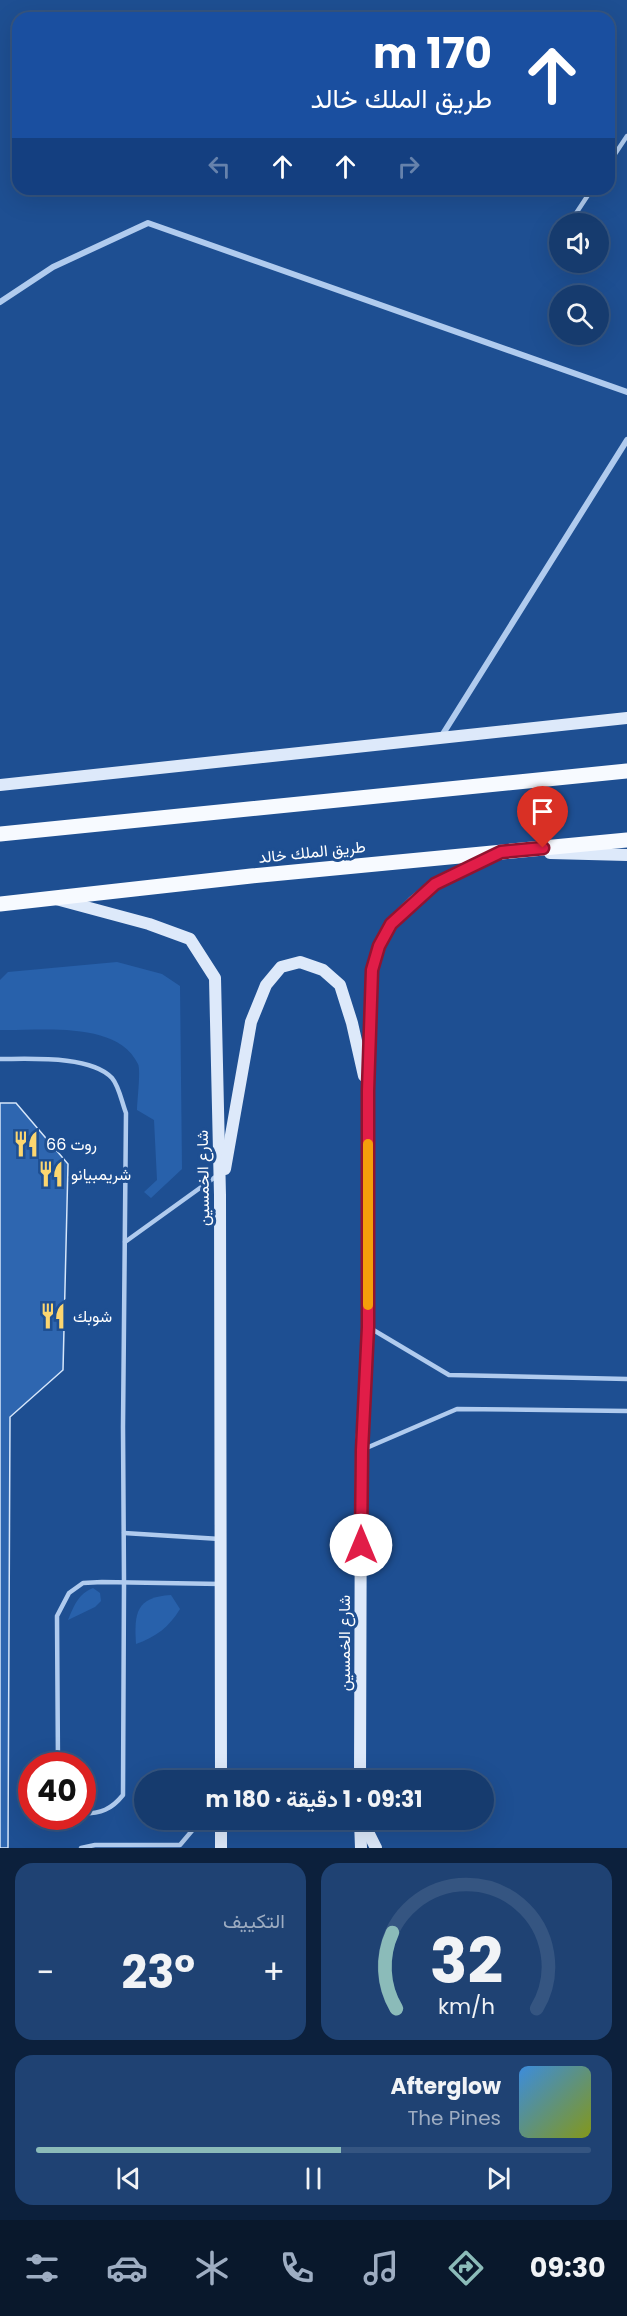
<!DOCTYPE html>
<html lang="ar">
<meta charset="utf-8">
<style>
body{margin:0;font-family:Poppins,Vazirmatn,sans-serif;background:#1f4273;color:#f1f3f6;direction:rtl;height:100vh;display:flex;flex-direction:column;font-size:22px;white-space:nowrap}
*{box-sizing:border-box;margin:0}
p{font-size:20px;color:#9eadc2}
.icon{flex:none;width:33px;height:33px;fill:none;stroke:currentColor;stroke-width:2;stroke-linecap:round;stroke-linejoin:round}
.map{position:relative;height:1848px;overflow:hidden;direction:ltr}
.sheet{display:flex;flex-direction:column;gap:15px;padding:15px;background:#0c203c;flex:1}
.sheet>*{flex:none}
.hud{position:absolute;left:12px;top:12px;width:603px;height:183px;border-radius:18px;box-shadow:0 6px 24px #0002,0 0 0 2px #355581;direction:rtl;background:#1a4fa0;color:#fff;overflow:hidden}
.buttons{position:absolute;left:549px;top:213px;display:grid;gap:12px}
.buttons a{display:grid;place-items:center;width:60px;height:60px;border-radius:50%;background:#163b6e;box-shadow:0 6px 24px #0002,0 0 0 2px #355581;font-size:30px}
.speed{position:absolute;left:18px;top:1752px;display:flex;gap:12px;font-size:30px;font-weight:700;text-align:center}
.speed>*{display:grid;place-content:center;width:78px;height:78px;border-radius:50%;background:#163b6e;box-shadow:0 6px 24px #0002,0 0 0 2px #355581;line-height:1}
.speed .limit{border:9px solid #d22;background:#fff;color:#111}
.pin{position:absolute;display:grid;place-items:center;width:51px;height:51px;color:#fff;margin:-62px -26px;border-radius:50% 50% 50% 0;rotate:-45deg;box-shadow:0 0 6px #0007}
.pin .icon{rotate:45deg}
.me{position:absolute;width:66px;margin:-33px;rotate:0deg;stroke-linejoin:round;filter:drop-shadow(0 0 4px #0008)}
.turn{display:flex;align-items:center;gap:21px;height:126px;padding:0 24px;font-size:27px}
.turn .icon{width:78px;height:78px;stroke-width:2.5}
.turn b{display:block;font-size:42px;line-height:51px}
.lanes{display:flex;align-items:center;height:57px;padding:0 24px;background:#0003;justify-content:center;gap:30px;direction:ltr}
.lanes .off{opacity:.35}
.big{font-size:45px;font-weight:700;line-height:1.1}
.sheet .widget{flex:1;display:flex;flex-direction:column;justify-content:center;gap:9px;min-width:0;padding:0 21px;border-radius:18px;background:#1f4273}
.sheet .dial{align-items:center;gap:0}
.dial svg{height:156px;overflow:visible;fill:none;stroke:#355581;stroke-width:7;stroke-linecap:round;text-anchor:middle}
.dial text{fill:#f1f3f6;stroke:none}
.song{display:flex;align-items:center;gap:18px}
.cover{width:72px;height:72px;border-radius:9px;background:linear-gradient(135deg,hsl(210 70% 55%),hsl(70 70% 35%))}
.played{height:6px;border-radius:3px;background:linear-gradient(90deg,#8bbbb9 55%,#355581 55%)}
.keys{display:flex;justify-content:space-around;direction:ltr}
.heat{display:flex;justify-content:space-between;align-items:center;font-size:33px;direction:ltr}
.sheet .tiles{flex:1;display:grid;gap:15px;grid-template-columns:1fr 1fr}
.widget:last-child{grid-column:span 2}
.trip{position:absolute;left:134px;top:1770px;width:360px;height:60px;border-radius:30px;background:#163b6e;box-shadow:0 6px 24px #0002,0 0 0 2px #355581;font-weight:700;line-height:60px;text-align:center;direction:rtl}
.tab-bar{display:flex;height:96px;justify-content:space-around;align-items:center;background:#09182c;color:#9eadc2}
.tab-bar .icon{width:42px;height:42px}
.tab-bar .active{color:#8bbbb9}
.tab-bar b{font-size:27px;color:#f1f3f6}
.map>svg:first-child{display:block}
.green{fill:#2861ab}
.building{fill:#2e66b0;stroke:#d6e6fa;stroke-width:1.5}
.lines{fill:none;stroke-linecap:round;stroke-linejoin:round}
.lane{stroke:#b0cbee;stroke-width:4.5}
.street{stroke:#b0cbee;stroke-width:6}
.secondary{stroke:#dde9fa;stroke-width:12}
.primary{stroke:#f7faff;stroke-width:15}
.route-casing{stroke:#92132f;stroke-width:15}
.route{stroke:#e11d48;stroke-width:10}
.slow{stroke:#f59e0b;stroke-width:10}
.labels{text-anchor:middle;dominant-baseline:central;stroke-width:6;stroke-linejoin:round;paint-order:stroke}
.street-label{font-size:16px;fill:#fff;stroke:#1e4f92}
.poi-label{font-size:16px;fill:#fff;stroke:#1e4f92;text-anchor:start}
</style>
<div class="map">
<svg width="627" height="1848" viewBox="0 0 627 1848">
<rect width="100%" height="100%" fill="#1e4f92"/>
<g class="green">
<path d="M117,962L162,974L180,986L182,1169L151,1198L144,1192L157,1180L154,1120L137,1110C137,1101 141,1070 138,1064C117,1020 41,1031 0,1030V980L8,972Z"/>
<path d="M93,1588L100,1593L101,1601L95,1607L68,1620C74,1606 78,1594 93,1588Z"/>
<path d="M171,1595L180,1609C169,1627 156,1637 136,1644C134,1613 136,1597 171,1595Z"/>
</g>
<polygon class="building" points="0,1103 16,1103 68,1164 63,1370 10,1417 8,1848 0,1848"/>
<g class="lines">
<g class="lane">
<polyline points="609,163 627,136"/>
<polyline points="569,224 592,189"/>
<polyline points="558,241 560,238"/>
<path d="M0,1059C29,1059 91,1055 112,1078C119,1086 122,1103 126,1113L123,1427L124,1582L123,1795C111,1810 101,1813 82,1814"/>
<polyline points="125,1242 218,1175"/>
<polyline points="370,1328 449,1375 627,1379"/>
<polyline points="364,1449 457,1409 627,1411"/>
<polyline points="124,1533 220,1539"/>
<polyline points="58,1766 57,1616 69,1593 83,1583 102,1582 221,1584"/>
<polyline points="81,1848 95,1845 180,1845 201,1820"/>
</g>
<g class="street">
<polyline points="0,302 53,267 148,223 627,392"/>
<polyline points="441,737 627,440"/>
</g>
<g class="secondary">
<polyline points="0,785 627,718"/>
<polyline points="550,853 627,855"/>
<polyline points="56,899 149,924 190,939 215,978 220,1195 221,1780"/>
<polyline points="225,1169 251,1022 266,985 281,967 300,962 323,970 340,985 352,1023 364,1076"/>
<polyline points="360,1780 361,1450 368,1327 368,1091 372,970 379,946 391,924 413,902 435,884 497,854"/>
<polyline points="360,1820 361,1848"/>
<polyline points="362,1820 376,1848"/>
<polyline points="221,1848 221,1820"/>
</g>
<g class="primary">
<polyline points="0,834 627,771"/>
<polyline points="0,904 251,876 627,840"/>
</g>
</g>
<g class="lines">
<g class="route-casing">
<polyline id="route" points="361,1545 362,1450 368,1327 368,1091 372,970 379,946 391,924 435,884 501,852 543,848"/>
</g>
<use href="#route" class="route"/>
<polyline class="slow" points="368,1305 368,1144"/>
</g>
<defs>
<g id="restaurant-bare" transform="scale(2.07)"><path d="M-5-6h1v4h1v-4h1v4h1v-4h1v5L-1.5 .5V6h-2V.5L-5-1ZM5-6V6H3V1.5H1.5Q1.5-4 5-6Z" fill="#fcd670" stroke="#1e4f92" stroke-width="2.5" paint-order="stroke"/></g>
</defs>
<g fill-rule="evenodd">
<use href="#restaurant-bare" x="26" y="1144"/>
<use href="#restaurant-bare" x="51" y="1174"/>
<use href="#restaurant-bare" x="53" y="1316"/>
</g>
<g class="labels">
<g class="street-label">
<text transform="translate(312 852) rotate(-6)">طريق الملك خالد</text>
<text transform="translate(203 1178) rotate(-91)">شارع الخمسين</text>
<text transform="translate(344 1643) rotate(-90)">شارع الخمسين</text>
</g>
<g class="poi-label">
<text x="46" y="1144">روت 66</text>
<text x="71" y="1174">شريمبيانو</text>
<text x="73" y="1316">شوبك</text>
</g>
</g>
</svg>
<div class="buttons">
<a><svg class="icon" aria-label="sound" viewBox="0 0 24 24"><path d="M4 9h4l5-4v14l-5-4H4zM17 9q2 3 0 6"/></svg></a>
<a><svg class="icon" aria-label="search" viewBox="0 0 24 24"><circle cx="10" cy="10" r="6"/><path d="M15 15l6 6"/></svg></a>
</div>
<div class="speed"><div class="limit">40</div></div>
<div class="pin" style="left:543px;top:848px;background:#d93025"><svg class="icon" aria-label="arrive" viewBox="0 0 24 24"><path d="M6 21V4h12l-3 4 3 4H6"/></svg></div>
<svg class="me" style="left:361px;top:1545px" viewBox="-20 -20 40 40"><circle r="19" fill="#fff"/><path d="M0-13L10 11 0 6-10 11z" fill="#e11d48"/></svg>
<div class="trip">09:31 · 1 دقيقة · 180 m</div>
<div class="hud">
<div class="turn"><svg class="icon" aria-label="ahead" viewBox="0 0 24 24"><path d="M12 20V5M6 11l6-6 6 6"/></svg><div><b>170 m</b>طريق الملك خالد</div></div>
<div class="lanes"><svg class="icon off" aria-label="left" viewBox="0 0 24 24"><path d="M17 20v-9H6M10 6l-5 5 5 5"/></svg><svg class="icon" aria-label="ahead" viewBox="0 0 24 24"><path d="M12 20V5M6 11l6-6 6 6"/></svg><svg class="icon" aria-label="ahead" viewBox="0 0 24 24"><path d="M12 20V5M6 11l6-6 6 6"/></svg><svg class="icon off" aria-label="right" viewBox="0 0 24 24"><path d="M7 20v-9h11M14 6l5 5-5 5"/></svg></div>
</div>
</div>
<section class="sheet">
<div class="tiles">
<div class="widget dial"><svg viewBox="0 0 100 80">
<path d="M14 69A42 42 0 1 1 86 69"/>
<path d="M14 69A42 42 0 0 1 12 30" stroke="#8bbbb9"/>
<text x="50" y="56" font-size="32" font-weight="700">32</text>
<text x="50" y="72" font-size="11">km/h</text>
</svg></div>
<div class="widget"><p>التكييف</p>
<div class="heat"><a>−</a><b class="big">23°</b><a>+</a></div>
</div>
<div class="widget">
<div class="song"><i class="cover"></i><div><b>Afterglow</b><p>The Pines</p></div></div>
<div class="played"></div>
<div class="keys"><svg class="icon" aria-label="previous" viewBox="0 0 24 24"><path d="M18 5L8 12l10 7zM5 5v14"/></svg><svg class="icon" aria-label="pause" viewBox="0 0 24 24"><path d="M8 5v14M16 5v14"/></svg><svg class="icon" aria-label="next" viewBox="0 0 24 24"><path d="M6 5l10 7-10 7zM19 5v14"/></svg></div>
</div>
</div>
</section>
<nav class="tab-bar">
<b>09:30</b>
<svg class="icon active" aria-label="directions" viewBox="0 0 24 24"><path d="M12 3l9 9-9 9-9-9zM9 14v-3h6M13 9l2 2-2 2"/></svg>
<svg class="icon" aria-label="music" viewBox="0 0 24 24"><path d="M9 18V5l10-2v13"/><circle cx="6" cy="18" r="3"/><circle cx="16" cy="16" r="3"/></svg>
<svg class="icon" aria-label="phone" viewBox="0 0 24 24"><path d="M5 4h4l2 5-3 2q2 4 5 5l2-3 5 2v4C11 20 4 13 5 4z"/></svg>
<svg class="icon" aria-label="climate" viewBox="0 0 24 24"><path d="M12 3v18M4 7l16 10M4 17L20 7"/></svg>
<svg class="icon" aria-label="car" viewBox="0 0 24 24"><path d="M5 17H2v-5l4-1 3-4h7l3 4 3 1v5h-3M9 17h6M6 11h13"/><circle cx="7" cy="17" r="2"/><circle cx="17" cy="17" r="2"/></svg>
<svg class="icon" aria-label="filters" viewBox="0 0 24 24"><path d="M4 7h16M4 17h16"/><circle cx="9" cy="7" r="2"/><circle cx="15" cy="17" r="2"/></svg>
</nav>
